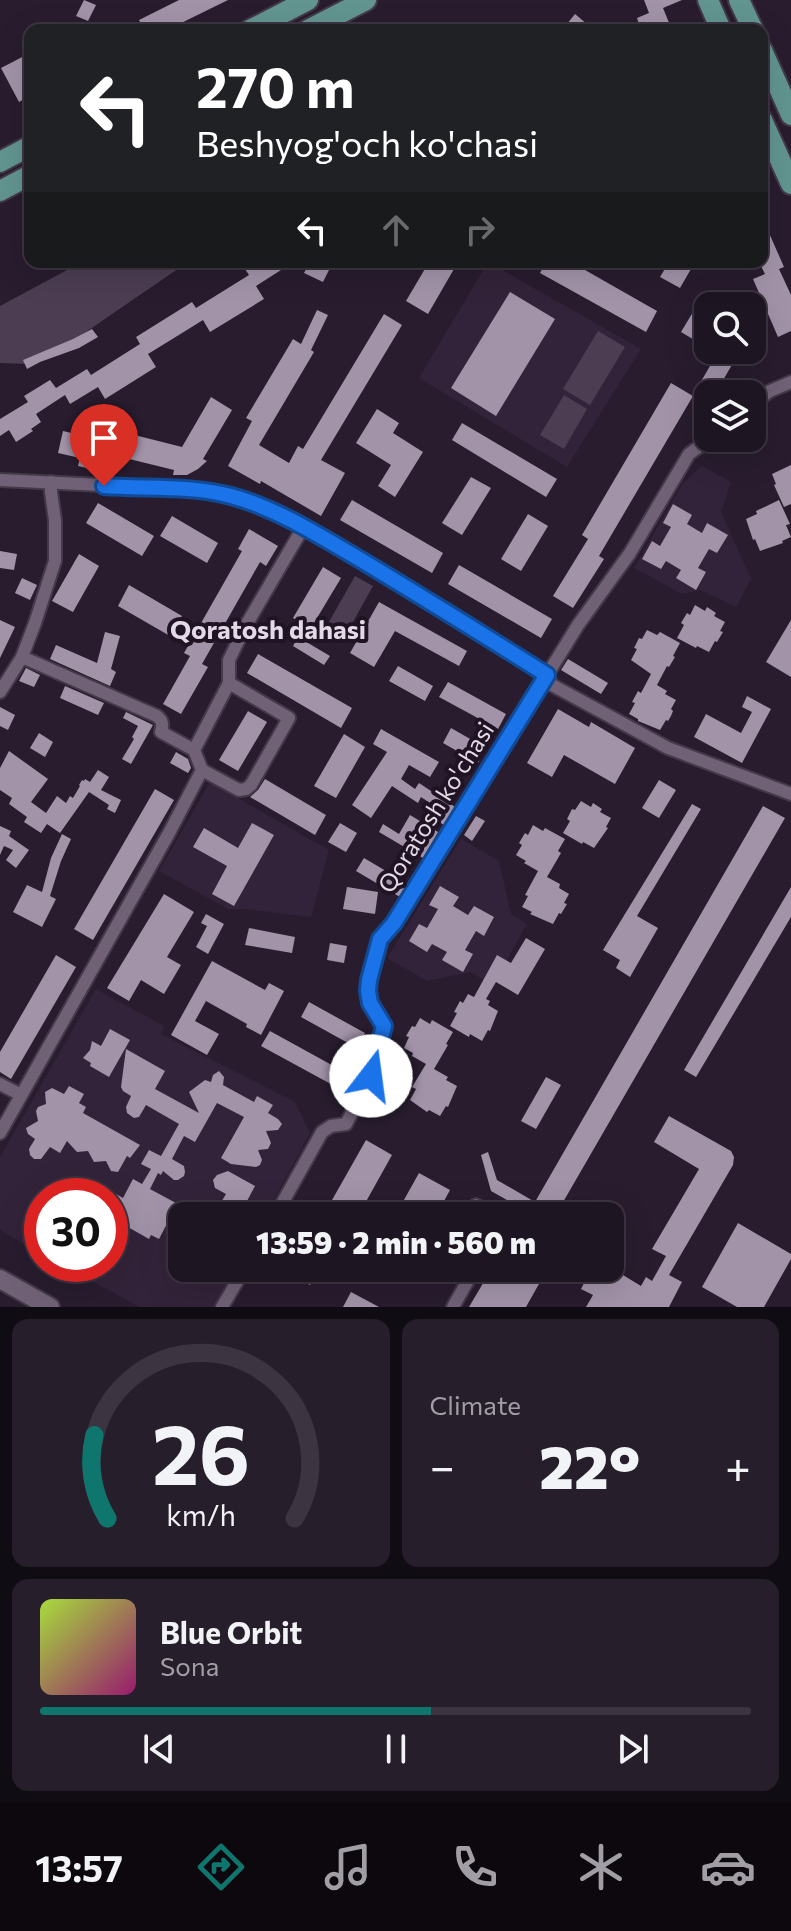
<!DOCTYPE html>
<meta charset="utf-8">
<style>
body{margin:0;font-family:Commissioner,sans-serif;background:#261e2a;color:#f1f3f6;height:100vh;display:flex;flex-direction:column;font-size:30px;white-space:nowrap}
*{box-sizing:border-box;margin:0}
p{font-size:26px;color:#a19fa5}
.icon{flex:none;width:44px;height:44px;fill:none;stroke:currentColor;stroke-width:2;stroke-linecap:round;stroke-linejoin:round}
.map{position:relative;height:1307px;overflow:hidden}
.sheet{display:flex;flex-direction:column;gap:12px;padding:12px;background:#100c13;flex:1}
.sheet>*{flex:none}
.guide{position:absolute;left:24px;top:24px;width:744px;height:244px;border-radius:16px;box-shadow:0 8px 32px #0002,0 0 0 2px #3c3440;background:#202124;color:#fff;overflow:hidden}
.buttons{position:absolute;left:694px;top:292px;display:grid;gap:16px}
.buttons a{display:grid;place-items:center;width:72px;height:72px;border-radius:16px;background:#1e1522;box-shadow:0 8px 32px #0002,0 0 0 2px #3c3440;font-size:40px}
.speed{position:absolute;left:24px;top:1178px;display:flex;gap:16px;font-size:40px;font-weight:700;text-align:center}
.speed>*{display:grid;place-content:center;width:104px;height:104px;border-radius:50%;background:#1e1522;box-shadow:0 8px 32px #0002,0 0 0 2px #3c3440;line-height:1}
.speed .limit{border:12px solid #d22;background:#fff;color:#111}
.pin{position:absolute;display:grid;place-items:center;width:68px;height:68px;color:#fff;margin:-82px -34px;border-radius:50% 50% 50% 0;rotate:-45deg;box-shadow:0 0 8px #0007}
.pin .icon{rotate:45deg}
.me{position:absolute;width:88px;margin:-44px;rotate:15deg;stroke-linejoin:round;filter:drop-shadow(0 0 6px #0008)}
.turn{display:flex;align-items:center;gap:28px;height:168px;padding:0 40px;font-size:36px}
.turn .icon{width:104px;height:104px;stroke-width:2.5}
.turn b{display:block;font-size:56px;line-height:68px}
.lanes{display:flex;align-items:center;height:76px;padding:0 40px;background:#0003;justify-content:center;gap:40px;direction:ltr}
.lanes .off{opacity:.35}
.big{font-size:60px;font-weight:800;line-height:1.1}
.sheet .card{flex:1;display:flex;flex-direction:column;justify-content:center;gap:12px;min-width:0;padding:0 28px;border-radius:16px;background:#261e2a}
.sheet .dial{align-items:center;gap:0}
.dial svg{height:208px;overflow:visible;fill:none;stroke:#3c3440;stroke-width:7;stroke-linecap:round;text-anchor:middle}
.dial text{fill:#f1f3f6;stroke:none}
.song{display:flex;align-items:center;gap:24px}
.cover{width:96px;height:96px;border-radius:12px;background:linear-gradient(135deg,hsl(80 70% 55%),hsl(320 70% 35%))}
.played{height:8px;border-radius:4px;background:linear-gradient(90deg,#0f766e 55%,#3c3440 55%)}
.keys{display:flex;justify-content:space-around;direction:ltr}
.heat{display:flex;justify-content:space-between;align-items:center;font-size:44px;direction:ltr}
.sheet .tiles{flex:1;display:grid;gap:12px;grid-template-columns:1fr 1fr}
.card:last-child{grid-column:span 2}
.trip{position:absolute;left:168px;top:1202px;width:456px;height:80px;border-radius:16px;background:#1e1522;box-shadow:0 8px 32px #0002,0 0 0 2px #3c3440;font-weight:800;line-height:80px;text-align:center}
.menu{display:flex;height:128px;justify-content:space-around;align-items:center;background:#0c080e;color:#a19fa5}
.menu .icon{width:56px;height:56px}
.menu .active{color:#0f766e}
.menu b{font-size:36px;color:#f1f3f6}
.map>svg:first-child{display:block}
.built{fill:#33233a}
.green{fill:#4c3d53}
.building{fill:#a293a9}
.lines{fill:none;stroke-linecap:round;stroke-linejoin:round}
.street-casing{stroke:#433948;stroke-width:16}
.secondary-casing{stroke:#433948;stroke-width:22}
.primary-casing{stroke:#433948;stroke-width:24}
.street{stroke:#706176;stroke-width:12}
.secondary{stroke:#706176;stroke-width:18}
.primary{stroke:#629590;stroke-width:20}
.route-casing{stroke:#114b97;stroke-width:20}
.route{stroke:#1a73e8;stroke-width:14}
.labels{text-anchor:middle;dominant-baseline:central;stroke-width:8;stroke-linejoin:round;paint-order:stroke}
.street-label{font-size:24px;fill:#e2dae6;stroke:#1f1324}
.neighbourhood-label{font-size:26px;font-weight:bold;fill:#e2dae6;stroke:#1f1324}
</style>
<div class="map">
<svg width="791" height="1307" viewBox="0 0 791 1307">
<rect width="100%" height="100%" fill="#281c2e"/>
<g class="built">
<polygon points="488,262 641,349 567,467 419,378"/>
<polygon points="702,466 731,482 721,512 751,579 736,607 700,590 682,594 634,568 683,483"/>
<polygon points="210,782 329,850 311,917 246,909 228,909 159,871"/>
<polygon points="461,839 499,861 511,914 527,924 493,985 470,972 427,981 387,958"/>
<polygon points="96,989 164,1026 161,1034 295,1102 310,1133 265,1216 182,1216 182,1268 237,1268 216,1307 140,1307 60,1264 110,1264 110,1196 42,1196 42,1254 0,1230 0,1157"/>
</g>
<g class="green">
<polygon points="82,262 188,262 80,336 27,364 0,363 0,306"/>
<polygon points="598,331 625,347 590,405 563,389"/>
<polygon points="564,395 587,409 564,449 540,435"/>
<polygon points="355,576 373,586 344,638 332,638 325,629"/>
</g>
<g class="building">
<polygon points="84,0 96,5 88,21 76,16"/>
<polygon points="179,0 228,0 167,30 144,30 139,20"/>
<polygon points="644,0 682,0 663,8 672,30 641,30 637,18 649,13"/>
<polygon points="575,14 594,30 562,30"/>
<polygon points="30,53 30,96 19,102 1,68"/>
<polygon points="762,217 784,267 779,269 791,295 791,331 778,337 753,279 765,274 759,262 762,262"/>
<polygon points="256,262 276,262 281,270 256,286 264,299 210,332 203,320 174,338 148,354 156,367 105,399 98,387 70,404 65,395 36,414 41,422 31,429 33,431 16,442 9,430 0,436 0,419 28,402 24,396 50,380 56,388 87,369 91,375 140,344 136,337 192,302 196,308 249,275 245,269"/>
<polygon points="310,262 333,262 323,282 304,273"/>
<polygon points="429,262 458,262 428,314 406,301"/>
<polygon points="546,262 571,262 657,311 646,332 540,273"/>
<polygon points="669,262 695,262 680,288 660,277"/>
<polygon points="510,292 555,319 496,416 451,388"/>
<polygon points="699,302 708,308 708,332 701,344 681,332"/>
<polygon points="317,310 328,315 311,350 314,352 259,445 289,463 298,446 303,449 384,314 402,325 321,460 345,473 321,516 261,481 260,484 228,466 252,421 246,418 293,339 301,344"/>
<polygon points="92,329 98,337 79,348 40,362 27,369 23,360 73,339"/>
<polygon points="717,354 733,363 715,394 708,394 708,397 696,390"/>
<polygon points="671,383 693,396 599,556 604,559 573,608 553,596 588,539 582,535"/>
<polygon points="211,397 232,410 203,459 207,461 198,469 187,475 173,475 174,470 113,455 110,473 78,466 80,458 58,453 63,431 84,436 87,423 182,447"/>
<polygon points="377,409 399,423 393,433 423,452 395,497 378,486 391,465 356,443"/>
<polygon points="462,423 557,479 546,497 452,440"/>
<polygon points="791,465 791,504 784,507 774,485 776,484 772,474"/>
<polygon points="471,477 491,488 462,535 442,523"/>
<polygon points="352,500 443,553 432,573 340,520"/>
<polygon points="779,500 790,524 786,525 791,537 782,541 783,543 760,551 755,539 753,540 746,519 757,514 756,511"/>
<polygon points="98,503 154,536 142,556 86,523"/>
<polygon points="673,504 692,515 687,524 702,533 707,523 728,535 717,553 709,549 698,568 706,572 696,590 676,578 681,570 666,561 661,569 642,559 652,541 660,546 671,527 663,523"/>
<polygon points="528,514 548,526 521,571 501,559"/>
<polygon points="172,516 218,543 207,563 160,536"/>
<polygon points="249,529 278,546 266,566 260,562 202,664 208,667 181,714 163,704 190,656 184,653 242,551 238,549"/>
<polygon points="0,551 17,554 14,570 0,568"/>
<polygon points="79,554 99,566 73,612 52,601"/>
<polygon points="459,565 552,619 541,638 448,584"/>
<polygon points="323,567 341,578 311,628 293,618"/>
<polygon points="22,578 37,585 30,600 15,593"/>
<polygon points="129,585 182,616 170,636 118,606"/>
<polygon points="379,602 467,651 459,666 395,631 374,667 350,653"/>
<polygon points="695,605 705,611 707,607 716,613 714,616 725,622 720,631 723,632 717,642 715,641 709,652 697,646 696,648 677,638 684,625 681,623 687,613 690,615"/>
<polygon points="0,620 15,627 0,658"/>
<polygon points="791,620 791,677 766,662"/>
<polygon points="647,630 657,635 660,632 680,643 673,656 675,657 669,667 667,666 657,685 667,691 665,694 676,700 671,709 673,711 671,716 668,721 666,720 660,730 638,721 638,719 629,714 635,703 632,702 638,691 641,693 651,674 631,660 637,649 634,648 639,638 642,639"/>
<polygon points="105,632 120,636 111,669 116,672 110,686 50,659 56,645 97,663"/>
<polygon points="298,637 330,656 324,665 293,646"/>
<polygon points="258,654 352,708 341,728 247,673"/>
<polygon points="568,659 608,683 601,694 561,670"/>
<polygon points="398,666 433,686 425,701 389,681"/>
<polygon points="26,668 40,675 34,687 19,681"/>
<polygon points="448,682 506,714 498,729 439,697"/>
<polygon points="65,686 104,703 98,715 60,698"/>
<polygon points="747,696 771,709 742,763 694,737 706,714 741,733 752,712 742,707"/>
<polygon points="0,707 15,715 8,730 0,726"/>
<polygon points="558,709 589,727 591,722 635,748 615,784 564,755 552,777 527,763"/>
<polygon points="248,711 267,722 238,771 219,760"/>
<polygon points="126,712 153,725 131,764 122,759 134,739 132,737 138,726 123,718"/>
<polygon points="451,728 486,748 478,763 443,743"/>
<polygon points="381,729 439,762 430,777 409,765 401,779 415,789 419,783 455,807 444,825 436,820 442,811 421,797 418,803 392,786 371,818 352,805 387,752 373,744"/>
<polygon points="39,733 53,742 45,757 30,748"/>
<polygon points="344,734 365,747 336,798 314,786"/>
<polygon points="9,751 48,779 31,802 46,813 57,796 66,803 70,796 73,798 80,786 79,785 82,780 84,781 85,779 90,782 98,770 109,777 101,790 121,800 115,813 107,809 109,805 89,792 60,833 47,824 41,833 24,822 27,817 9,804 12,798 0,790 0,768"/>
<polygon points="176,752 188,759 191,768 188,773 170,763"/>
<polygon points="265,779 326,815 315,835 250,797 258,790"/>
<polygon points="659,780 676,790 659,818 642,808"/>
<polygon points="155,789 174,800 93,940 74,929"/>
<polygon points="581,801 591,807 593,803 602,809 600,812 611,818 606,827 608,828 594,848 583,842 582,844 563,833 570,821 567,819 572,809 575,810"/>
<polygon points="692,804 701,809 637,916 658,928 630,977 616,968 620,960 603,950"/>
<polygon points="763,806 785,818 555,1216 535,1216 491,1191 481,1155 488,1152 497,1180 535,1202"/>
<polygon points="410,815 438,832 423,858 379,832 383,824 399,834"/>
<polygon points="476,816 485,821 472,841 464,835"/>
<polygon points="252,823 274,835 234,906 212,894 227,866 193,847 204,828 238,848"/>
<polygon points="340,823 357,833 346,852 328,842"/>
<polygon points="533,825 543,831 545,828 565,839 558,851 561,853 547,877 560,884 559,888 569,894 564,903 567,904 561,914 559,913 553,924 530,914 532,912 522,907 528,896 525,895 538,871 524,863 526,861 516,855 522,845 519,843 525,833 528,835"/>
<polygon points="0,826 11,831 9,836 29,850 16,868 6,860 13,850 4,846 0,855"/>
<polygon points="62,834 71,839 61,861 50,896 56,899 42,927 13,912 27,885 42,892 51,858"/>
<polygon points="364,858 408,884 400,897 356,871"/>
<polygon points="440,886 459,897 453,906 468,915 474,906 494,917 484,936 476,931 465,950 473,954 463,972 442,960 447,952 432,944 427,952 409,941 419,924 427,928 438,909 429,905"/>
<polygon points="347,887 378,892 375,914 343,909"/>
<polygon points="791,887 791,917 696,1077 684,1070"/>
<polygon points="164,894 194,912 167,957 181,965 164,994 141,980 129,1001 107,988"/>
<polygon points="206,914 224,924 208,954 196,947 207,926 201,923"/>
<polygon points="249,928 295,937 292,953 245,945"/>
<polygon points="526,938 545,949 518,995 496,982 486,999 490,1001 488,1005 498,1011 490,1031 488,1030 482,1041 470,1034 469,1037 450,1026 457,1013 454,1012 460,1001 463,1003 468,994 474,997 497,955 511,963"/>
<polygon points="330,943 347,946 344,963 327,960"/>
<polygon points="56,955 76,967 11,1079 0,1072 0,1052"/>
<polygon points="212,961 265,990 269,983 284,991 261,1035 246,1027 247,1024 206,1001 195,1021 219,1034 207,1055 171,1035"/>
<polygon points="309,1002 365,1033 357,1048 301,1017"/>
<polygon points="420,1018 430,1024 432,1020 453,1032 446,1044 448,1045 434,1069 448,1077 446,1080 457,1086 448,1107 446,1106 440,1116 429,1110 427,1112 410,1100 416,1089 412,1087 426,1064 412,1056 413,1053 404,1048 409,1037 406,1036 412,1026 415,1027"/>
<polygon points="110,1029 130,1040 109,1077 90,1066 91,1063 83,1058 90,1050 92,1041 101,1046"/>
<polygon points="270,1031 359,1080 351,1095 261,1046"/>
<polygon points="126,1049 165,1071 155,1089 199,1113 189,1092 205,1080 211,1082 213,1075 219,1071 224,1077 223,1085 254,1102 257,1096 273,1105 268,1113 278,1119 282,1124 278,1130 266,1131 271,1143 268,1149 258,1150 262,1160 260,1165 256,1167 231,1164 221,1158 244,1117 217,1103 195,1142 184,1136 172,1159 184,1166 185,1172 184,1176 178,1180 174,1180 163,1171 161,1175 158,1173 150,1189 200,1216 182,1216 182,1225 170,1218 159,1239 151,1235 149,1239 112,1218 115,1213 110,1210 110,1205 116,1194 123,1198 133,1179 142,1184 151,1169 141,1164 149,1150 161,1156 179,1124 146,1105 139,1117 134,1118 127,1113 126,1107 131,1096 123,1091 121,1087"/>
<polygon points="546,1077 561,1085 536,1129 521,1121"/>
<polygon points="69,1086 84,1094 79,1103 86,1107 83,1113 140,1145 130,1158 127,1156 118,1172 111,1171 106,1161 94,1162 88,1151 77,1152 67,1141 60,1153 50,1147 41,1159 34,1159 30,1155 29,1149 35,1139 28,1134 26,1128 38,1121 36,1111 38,1107 46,1104 45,1092 52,1088 64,1094"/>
<polygon points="669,1116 731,1151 734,1157 733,1165 669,1275 682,1282 669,1307 586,1307 593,1295 581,1289 586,1279 580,1276 584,1268 610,1268 610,1237 623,1244 611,1268 620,1268 618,1272 641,1286 646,1277 652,1281 666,1256 652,1249 699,1169 654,1142"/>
<polygon points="366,1140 392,1155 358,1216 323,1216"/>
<polygon points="228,1171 255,1186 239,1216 213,1216 226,1194 215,1188 213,1180 217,1175"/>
<polygon points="419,1173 450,1190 436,1216 395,1216"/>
<polygon points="738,1223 791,1254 791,1259 764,1307 737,1307 702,1287"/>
<polygon points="280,1268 320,1268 310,1285"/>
<polygon points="371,1268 407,1268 399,1283"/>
<polygon points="492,1268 548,1268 526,1307 469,1307"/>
<polygon points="351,1292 379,1307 343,1307"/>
</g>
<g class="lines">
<g class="street-casing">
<g id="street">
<polyline points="752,404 770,391 791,382"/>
<path d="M0,480L201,490C269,504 316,534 374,568C433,603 490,639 547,675L552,685L668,748L791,794"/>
<path d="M22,657L157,716C163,721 163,725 161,732L194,750"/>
<polyline points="229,683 289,718 251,785 246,789 239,790 202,770 194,750 229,683 229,660 245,627 304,526"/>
<polyline points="0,692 22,657 35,623 55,561 55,520 51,492 51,482"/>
<polyline points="0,1084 21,1095"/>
<polyline points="0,1133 169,833 202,770"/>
<polyline points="476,1205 494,1216"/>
<polyline points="275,1216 322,1132 331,1126 346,1124 371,1076 384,1026 370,1003 368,991 369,980 380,939 394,923 578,625 630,553 689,454 711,438"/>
<polyline points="222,1307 245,1268"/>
<polyline points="453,1307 475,1268"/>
</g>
</g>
<g class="secondary-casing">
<polyline id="secondary" points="0,1279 50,1307"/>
</g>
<g class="primary-casing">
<g id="primary">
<polyline points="708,0 721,30"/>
<polyline points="739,0 753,30"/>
<polyline points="250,30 308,0"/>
<polyline points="308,30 366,0"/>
<polyline points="762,50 791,115"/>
<polyline points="762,120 791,184"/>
<polyline points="0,162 30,146"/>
<polyline points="0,191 30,175"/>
</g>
</g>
<use href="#street" class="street"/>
<use href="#secondary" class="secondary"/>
<use href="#primary" class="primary"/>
</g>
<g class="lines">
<g class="route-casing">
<path id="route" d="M104,486C145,489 190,485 231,496C279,509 323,538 366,563C427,600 487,637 547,675L394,923L380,939L369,980L368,991L370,1003L384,1026L371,1076"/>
</g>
<use href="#route" class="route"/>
</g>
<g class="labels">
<g class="street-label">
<text transform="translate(435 807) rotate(-58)">Qoratosh ko'chasi</text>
</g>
<g class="neighbourhood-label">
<text x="268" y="628">Qoratosh dahasi</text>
</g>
</g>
</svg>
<div class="buttons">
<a><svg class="icon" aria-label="search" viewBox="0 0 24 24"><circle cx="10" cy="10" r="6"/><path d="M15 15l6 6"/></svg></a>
<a><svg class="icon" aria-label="layers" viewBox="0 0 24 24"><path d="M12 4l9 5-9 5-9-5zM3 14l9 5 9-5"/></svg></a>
</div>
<div class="speed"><div class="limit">30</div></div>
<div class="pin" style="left:104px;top:486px;background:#d93025"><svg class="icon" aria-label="arrive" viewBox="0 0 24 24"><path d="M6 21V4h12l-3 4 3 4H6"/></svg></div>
<svg class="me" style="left:371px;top:1076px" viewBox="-20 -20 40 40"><circle r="19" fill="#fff"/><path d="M0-13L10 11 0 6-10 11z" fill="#1a73e8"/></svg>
<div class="trip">13:59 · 2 min · 560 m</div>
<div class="guide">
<div class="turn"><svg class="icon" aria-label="left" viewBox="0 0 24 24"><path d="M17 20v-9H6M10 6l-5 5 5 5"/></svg><div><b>270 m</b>Beshyog'och ko'chasi</div></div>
<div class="lanes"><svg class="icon" aria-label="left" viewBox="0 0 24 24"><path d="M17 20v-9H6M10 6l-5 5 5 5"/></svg><svg class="icon off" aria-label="ahead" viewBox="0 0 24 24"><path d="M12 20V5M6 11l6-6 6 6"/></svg><svg class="icon off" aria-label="right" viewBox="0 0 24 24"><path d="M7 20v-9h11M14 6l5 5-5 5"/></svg></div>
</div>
</div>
<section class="sheet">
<div class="tiles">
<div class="card dial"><svg viewBox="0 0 100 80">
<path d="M14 69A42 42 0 1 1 86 69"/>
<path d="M14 69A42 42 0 0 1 9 37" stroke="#0f766e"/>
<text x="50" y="56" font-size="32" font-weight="700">26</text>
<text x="50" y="72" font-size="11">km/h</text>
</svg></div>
<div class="card"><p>Climate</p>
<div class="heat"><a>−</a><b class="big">22°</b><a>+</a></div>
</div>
<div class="card">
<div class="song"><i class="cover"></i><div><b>Blue Orbit</b><p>Sona</p></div></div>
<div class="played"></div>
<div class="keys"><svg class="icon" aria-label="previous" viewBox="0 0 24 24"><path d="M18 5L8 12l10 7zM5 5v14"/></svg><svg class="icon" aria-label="pause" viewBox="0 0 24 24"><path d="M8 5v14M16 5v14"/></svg><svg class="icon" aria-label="next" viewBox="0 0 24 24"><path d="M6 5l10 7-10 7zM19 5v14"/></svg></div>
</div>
</div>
</section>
<nav class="menu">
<b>13:57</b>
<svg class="icon active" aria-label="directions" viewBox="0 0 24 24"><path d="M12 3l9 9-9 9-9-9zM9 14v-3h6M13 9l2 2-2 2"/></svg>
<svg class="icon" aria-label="music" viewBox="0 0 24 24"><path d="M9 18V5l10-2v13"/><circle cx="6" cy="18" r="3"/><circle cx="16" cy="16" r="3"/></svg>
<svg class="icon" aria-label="phone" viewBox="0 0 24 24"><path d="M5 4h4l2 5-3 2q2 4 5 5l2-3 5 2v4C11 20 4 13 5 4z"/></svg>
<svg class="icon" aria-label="climate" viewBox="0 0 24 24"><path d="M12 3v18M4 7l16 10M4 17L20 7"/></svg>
<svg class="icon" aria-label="car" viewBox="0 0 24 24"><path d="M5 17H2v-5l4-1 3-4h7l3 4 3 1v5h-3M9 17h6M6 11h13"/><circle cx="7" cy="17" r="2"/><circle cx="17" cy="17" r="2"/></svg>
</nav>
